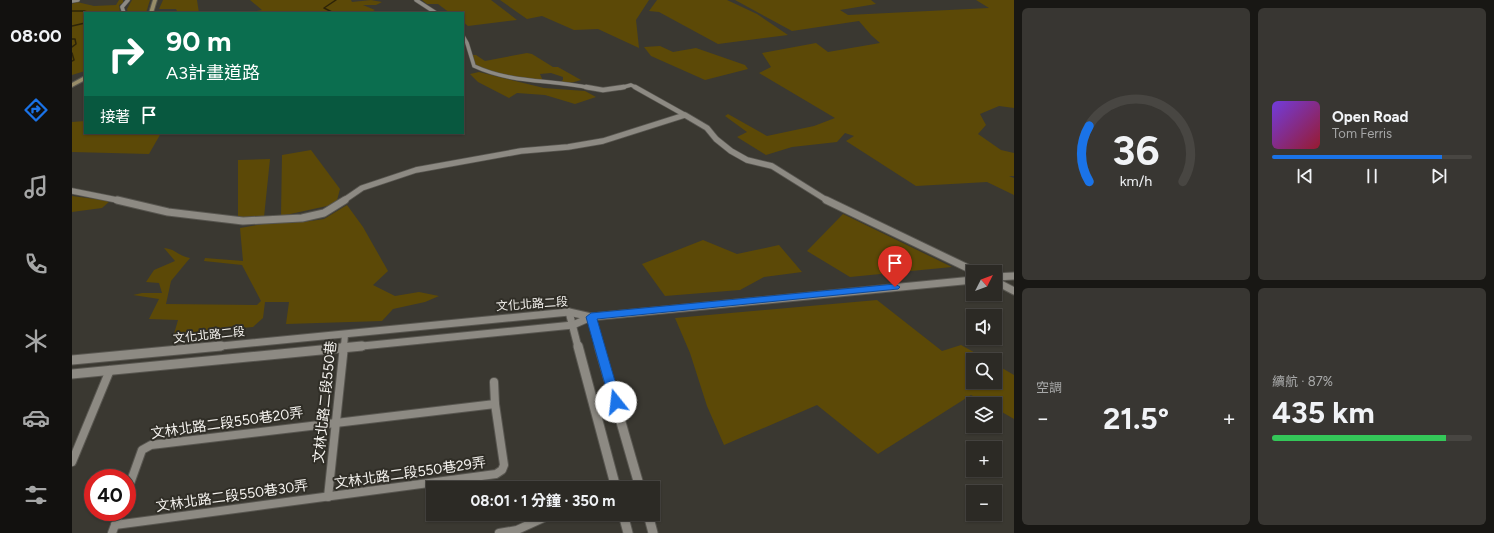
<!DOCTYPE html>
<html lang="zh-TW">
<meta charset="utf-8">
<style>
body{margin:0;font-family:Figtree,"Noto Sans TC",sans-serif;background:#383632;color:#f1f3f6;height:100vh;display:flex;flex-direction:column;font-size:15px;white-space:nowrap}
*{box-sizing:border-box;margin:0}
p{font-size:13px;color:#a6a7a7}
.icon{flex:none;width:22px;height:22px;fill:none;stroke:currentColor;stroke-width:2;stroke-linecap:round;stroke-linejoin:round}
.map{position:relative;flex:1;overflow:hidden}
.drawer{display:flex;flex-direction:column;gap:8px;padding:8px;background:#181714;width:480px}
.drawer>*{flex:none}
.hud{position:absolute;left:12px;top:12px;width:380px;height:122px;border-radius:0px;box-shadow:0 1px 3px #0004,0 0 0 1px #484642;background:#0b6e4f;color:#fff;overflow:hidden}
.needle{width:26px;rotate:48deg}
.controls{position:absolute;left:894px;top:265px;display:grid;gap:8px}
.controls a{display:grid;place-items:center;width:36px;height:36px;border-radius:0px;background:#2c2a25;box-shadow:0 1px 3px #0004,0 0 0 1px #484642;font-size:20px}
.speed{position:absolute;left:12px;top:469px;display:flex;gap:8px;font-size:20px;font-weight:700;text-align:center}
.speed>*{display:grid;place-content:center;width:52px;height:52px;border-radius:50%;background:#2c2a25;box-shadow:0 1px 3px #0004,0 0 0 1px #484642;line-height:1}
.speed .limit{border:6px solid #d22;background:#fff;color:#111}
.pin{position:absolute;display:grid;place-items:center;width:34px;height:34px;color:#fff;margin:-41px -17px;border-radius:50% 50% 50% 0;rotate:-45deg;box-shadow:0 0 4px #0007}
.pin .icon{rotate:45deg}
.me{position:absolute;width:44px;margin:-22px;rotate:344deg;stroke-linejoin:round;filter:drop-shadow(0 0 3px #0008)}
.turn{display:flex;align-items:center;gap:14px;height:84px;padding:0 16px;font-size:18px}
.turn .icon{width:52px;height:52px;stroke-width:2.5}
.turn b{display:block;font-size:28px;line-height:34px}
.then{display:flex;align-items:center;height:38px;padding:0 16px;background:#0003;gap:8px;font-size:15px}
.big{font-size:30px;font-weight:700;line-height:1.1}
.drawer .card{flex:1;display:flex;flex-direction:column;justify-content:center;gap:6px;min-width:0;padding:0 14px;border-radius:6px;background:#383632}
.drawer .dial{align-items:center;gap:0}
.dial svg{height:104px;overflow:visible;fill:none;stroke:#484642;stroke-width:7;stroke-linecap:round;text-anchor:middle}
.dial text{fill:#f1f3f6;stroke:none}
.song{display:flex;align-items:center;gap:12px}
.cover{width:48px;height:48px;border-radius:6px;background:linear-gradient(135deg,hsl(260 70% 55%),hsl(350 70% 35%))}
.played{height:4px;border-radius:2px;background:linear-gradient(90deg,#1a73e8 85%,#484642 85%)}
.keys{display:flex;justify-content:space-around;direction:ltr}
.heat{display:flex;justify-content:space-between;align-items:center;font-size:22px;direction:ltr}
.charge{height:6px;border-radius:3px;background:linear-gradient(90deg,#34c759 87%,#484642 0)}
.drawer .tiles{flex:1;display:grid;gap:8px;grid-template-columns:repeat(2,1fr)}
.trip{position:absolute;left:354px;top:481px;width:234px;height:40px;border-radius:0px;background:#2c2a25;box-shadow:0 1px 3px #0004,0 0 0 1px #484642;font-weight:700;line-height:40px;text-align:center}
main{display:flex;flex:1;min-height:0}
.tab-bar{display:flex;flex-direction:column;width:72px;justify-content:space-around;align-items:center;background:#12110f;color:#a6a7a7}
.tab-bar .icon{width:28px;height:28px}
.tab-bar .on{color:#1a73e8}
.tab-bar b{font-size:18px;color:#f1f3f6}
.map>svg:first-child{display:block}
.green{fill:#5c4907}
.lines{fill:none;stroke-linecap:round;stroke-linejoin:round}
.stream{stroke:#2d2408;stroke-width:1.5}
.minor-far3-casing{stroke:#585650;stroke-width:4.5}
.minor-far2-casing{stroke:#585650;stroke-width:6}
.minor-far1-casing{stroke:#585650;stroke-width:8}
.minor-casing{stroke:#585650;stroke-width:10}
.tertiary-far2-casing{stroke:#585650;stroke-width:7}
.tertiary-far1-casing{stroke:#585650;stroke-width:9}
.tertiary-casing{stroke:#585650;stroke-width:11}
.secondary-casing{stroke:#585650;stroke-width:2}
.minor-far3{stroke:#8d8a83;stroke-width:3.5}
.minor-far2{stroke:#8d8a83;stroke-width:4.5}
.minor-far1{stroke:#8d8a83;stroke-width:6}
.minor{stroke:#8d8a83;stroke-width:8}
.tertiary-far2{stroke:#8d8a83;stroke-width:5.5}
.tertiary-far1{stroke:#8d8a83;stroke-width:7}
.tertiary{stroke:#8d8a83;stroke-width:9}
.secondary{fill:#978c69;fill-rule:evenodd}
.route{fill:#1a73e8;stroke:#114b97}
.labels{text-anchor:middle;dominant-baseline:central;stroke-width:4;stroke-linejoin:round;paint-order:stroke}
.street-label{font-size:12px;fill:#f3f1ed;stroke:#302e27}
.near-street-label{font-size:14px;fill:#f3f1ed;stroke:#302e27}
</style>
<main>
<nav class="tab-bar">
<b>08:00</b>
<svg class="icon on" aria-label="directions" viewBox="0 0 24 24"><path d="M12 3l9 9-9 9-9-9zM9 14v-3h6M13 9l2 2-2 2"/></svg>
<svg class="icon" aria-label="music" viewBox="0 0 24 24"><path d="M9 18V5l10-2v13"/><circle cx="6" cy="18" r="3"/><circle cx="16" cy="16" r="3"/></svg>
<svg class="icon" aria-label="phone" viewBox="0 0 24 24"><path d="M5 4h4l2 5-3 2q2 4 5 5l2-3 5 2v4C11 20 4 13 5 4z"/></svg>
<svg class="icon" aria-label="climate" viewBox="0 0 24 24"><path d="M12 3v18M4 7l16 10M4 17L20 7"/></svg>
<svg class="icon" aria-label="car" viewBox="0 0 24 24"><path d="M5 17H2v-5l4-1 3-4h7l3 4 3 1v5h-3M9 17h6M6 11h13"/><circle cx="7" cy="17" r="2"/><circle cx="17" cy="17" r="2"/></svg>
<svg class="icon" aria-label="filters" viewBox="0 0 24 24"><path d="M4 7h16M4 17h16"/><circle cx="9" cy="7" r="2"/><circle cx="15" cy="17" r="2"/></svg>
</nav>
<div class="map">
<svg width="942" height="533" viewBox="0 0 942 533">
<rect width="100%" height="100%" fill="#3a3831"/>
<g class="green">
<polygon points="47,0 51,0 51,3 47,5 48,13 13,13 13,71 0,75 0,4 5,2 22,6 44,5"/>
<polygon points="60,0 78,0 74,13 56,13 55,9"/>
<polygon points="91,0 125,0 127,13 106,13 104,9 87,9"/>
<polygon points="178,0 279,0 280,2 299,0 310,2 304,5 291,5 303,10 297,13 174,13 190,10"/>
<polygon points="350,0 419,0 445,20 396,26 391,22 391,13 378,13 366,4 355,4"/>
<polygon points="428,0 577,0 564,20 567,48 526,29 502,30 470,16 455,19"/>
<polygon points="585,0 655,0 685,14 716,35 646,44 587,12 577,11"/>
<polygon points="663,0 799,0 804,4 768,10 776,15 917,8 904,0 942,0 942,108 927,106 908,114 914,125 906,134 929,150 942,153 942,176 937,176 942,178 942,195 915,182 844,186 774,141 782,136 773,133 765,142 720,147 694,155 665,137 675,132 653,116 656,114 695,136 742,126 763,118 687,73 699,67 690,53 744,43 756,52 808,43 799,35 787,21 720,31"/>
<polygon points="588,46 601,52 624,48 673,65 676,69 633,80 579,56 572,47"/>
<polygon points="455,53 460,54 481,67 486,67 509,80 495,84 488,82 491,80 491,77 479,73 468,74 471,81 451,80 401,66 399,55 404,55 413,61"/>
<polygon points="407,72 472,88 513,91 524,97 503,104 473,95 445,93 437,98 406,82 398,74"/>
<polygon points="13,121 13,133 89,133 77,154 0,152 0,122"/>
<polygon points="239,150 268,189 264,204 209,216 210,155"/>
<polygon points="198,159 192,217 166,217 166,160"/>
<polygon points="0,196 38,201 30,208 0,212"/>
<path d="M275,205L291,227L316,271L301,285L323,296L347,292L367,296L353,302L321,309L310,321L214,324L217,302H193L191,318L181,327L102,334L106,320L77,319L87,299L61,295L70,293H90L87,283L74,282L82,270L103,261L92,248C104,249 106,256 118,258L99,281L94,304L185,305L189,301L170,265L132,261L133,258L171,261L168,228L191,224L239,221L252,219Z"/>
<polygon points="771,214 880,267 778,277 735,251"/>
<polygon points="631,240 665,254 707,245 730,272 692,277 668,290 593,296 570,264"/>
<polygon points="805,300 870,351 889,345 916,360 901,360 901,382 923,382 923,364 942,375 942,419 923,408 923,404 915,404 899,395 806,454 745,405 652,445 635,406 618,353 603,318"/>
</g>
<g class="lines">
<g class="stream">
<polyline points="264,0 252,8 260,12 288,13"/>
<polyline points="0,11 12,11 19,13"/>
<polyline points="0,26 13,23"/>
<polyline points="0,39 3,39 4,44 0,47"/>
<polyline points="0,53 2,60 0,61"/>
</g>
<g class="minor-far3-casing">
<g id="minor-far3">
<polyline points="344,0 364,13"/>
<polyline points="0,1 6,0"/>
<polyline points="52,13 50,7 56,0"/>
<path d="M391,36L395,43L402,66C441,84 478,79 518,88"/>
<polyline points="548,88 559,85 565,88"/>
</g>
</g>
<g class="minor-far2-casing">
<g id="minor-far2">
<polyline points="514,87 531,90 552,87"/>
<polyline points="563,87 613,115"/>
</g>
</g>
<g class="minor-far1-casing">
<polyline id="minor-far1" points="272,347 273,334"/>
</g>
<g class="minor-casing">
<g id="minor">
<polyline points="0,462 38,370"/>
<polyline points="55,492 70,450 79,445 423,404"/>
<polyline points="256,497 272,346"/>
<polyline points="43,525 424,474 430,470 432,465 423,404 422,382"/>
<polyline points="40,533 48,512"/>
<polyline points="427,533 445,530 480,514"/>
</g>
</g>
<g class="tertiary-far2-casing">
<g id="tertiary-far2">
<polyline points="0,191 50,201"/>
<polyline points="271,201 290,188 344,170 449,151 496,147 531,141 613,115 635,128 644,139 659,151 675,160 700,166 756,201"/>
</g>
</g>
<g class="tertiary-far1-casing">
<g id="tertiary-far1">
<polyline points="45,200 96,212 171,221 230,218 252,213 273,200"/>
<polyline points="754,200 904,272"/>
<polyline points="923,277 942,276"/>
<polyline points="923,281 942,291"/>
<polyline points="497,312 506,347"/>
<polyline points="519,317 527,347"/>
<polyline points="139,347 497,312 519,317 901,280"/>
<polyline points="280,347 501,325 519,317"/>
</g>
</g>
<g class="tertiary-casing">
<g id="tertiary">
<polyline points="506,346 544,488"/>
<polyline points="527,346 568,488"/>
<polyline points="0,360 149,346"/>
<polyline points="0,374 290,346"/>
<polyline points="551,514 556,533"/>
<polyline points="576,514 581,533"/>
</g>
</g>
<g class="secondary-casing">
<g id="secondary">
<polygon points="81,0 85,0 81,13 77,13"/>
<polygon points="13,76 13,80 0,87 0,83"/>
</g>
</g>
<use href="#minor-far3" class="minor-far3"/>
<use href="#minor-far2" class="minor-far2"/>
<use href="#minor-far1" class="minor-far1"/>
<use href="#minor" class="minor"/>
<use href="#tertiary-far2" class="tertiary-far2"/>
<use href="#tertiary-far1" class="tertiary-far1"/>
<use href="#tertiary" class="tertiary"/>
<use href="#secondary" class="secondary"/>
</g>
<polygon class="route" points="823,284 828,287 826,289 525,319 549,402 548,405 544,407 540,405 538,402 514,317 519,313"/>
<g class="labels">
<g class="street-label">
<text transform="translate(460 304) rotate(-4)">文化北路二段</text>
<text transform="translate(137 335) rotate(-6)">文化北路二段</text>
</g>
<g class="near-street-label">
<text transform="translate(253 402) rotate(-84)">文林北路二段550巷</text>
<text transform="translate(155 423) rotate(-8)">文林北路二段550巷20弄</text>
<text transform="translate(338 473) rotate(-8)">文林北路二段550巷29弄</text>
<text transform="translate(160 496) rotate(-8)">文林北路二段550巷30弄</text>
</g>
</g>
</svg>
<div class="controls">
<a><svg class="needle" viewBox="-14 -14 28 28"><path d="M0-13l5 13h-10z" fill="#e53935"/><path d="M0 13l5-13h-10z" fill="#a6a7a7"/></svg></a>
<a><svg class="icon" aria-label="sound" viewBox="0 0 24 24"><path d="M4 9h4l5-4v14l-5-4H4zM17 9q2 3 0 6"/></svg></a>
<a><svg class="icon" aria-label="search" viewBox="0 0 24 24"><circle cx="10" cy="10" r="6"/><path d="M15 15l6 6"/></svg></a>
<a><svg class="icon" aria-label="layers" viewBox="0 0 24 24"><path d="M12 4l9 5-9 5-9-5zM3 14l9 5 9-5"/></svg></a>
<a>+</a>
<a>−</a>
</div>
<div class="speed"><div class="limit">40</div></div>
<div class="pin" style="left:823px;top:287px;background:#d93025"><svg class="icon" aria-label="arrive" viewBox="0 0 24 24"><path d="M6 21V4h12l-3 4 3 4H6"/></svg></div>
<svg class="me" style="left:544px;top:402px" viewBox="-20 -20 40 40"><circle r="19" fill="#fff"/><path d="M0-13L10 11 0 6-10 11z" fill="#1a73e8"/></svg>
<div class="trip">08:01 · 1 分鐘 · 350 m</div>
<div class="hud">
<div class="turn"><svg class="icon" aria-label="right" viewBox="0 0 24 24"><path d="M7 20v-9h11M14 6l5 5-5 5"/></svg><div><b>90 m</b>A3計畫道路</div></div>
<div class="then">接著<svg class="icon" aria-label="arrive" viewBox="0 0 24 24"><path d="M6 21V4h12l-3 4 3 4H6"/></svg></div>
</div>
</div>
<section class="drawer">
<div class="tiles">
<div class="card dial"><svg viewBox="0 0 100 80">
<path d="M14 69A42 42 0 1 1 86 69"/>
<path d="M14 69A42 42 0 0 1 14 26" stroke="#1a73e8"/>
<text x="50" y="56" font-size="32" font-weight="700">36</text>
<text x="50" y="72" font-size="11">km/h</text>
</svg></div>
<div class="card">
<div class="song"><i class="cover"></i><div><b>Open Road</b><p>Tom Ferris</p></div></div>
<div class="played"></div>
<div class="keys"><svg class="icon" aria-label="previous" viewBox="0 0 24 24"><path d="M18 5L8 12l10 7zM5 5v14"/></svg><svg class="icon" aria-label="pause" viewBox="0 0 24 24"><path d="M8 5v14M16 5v14"/></svg><svg class="icon" aria-label="next" viewBox="0 0 24 24"><path d="M6 5l10 7-10 7zM19 5v14"/></svg></div>
</div>
<div class="card"><p>空調</p>
<div class="heat"><a>−</a><b class="big">21.5°</b><a>+</a></div>
</div>
<div class="card"><p>續航 · 87%</p><b class="big">435 km</b><div class="charge"></div></div>
</div>
</section>
</main>
